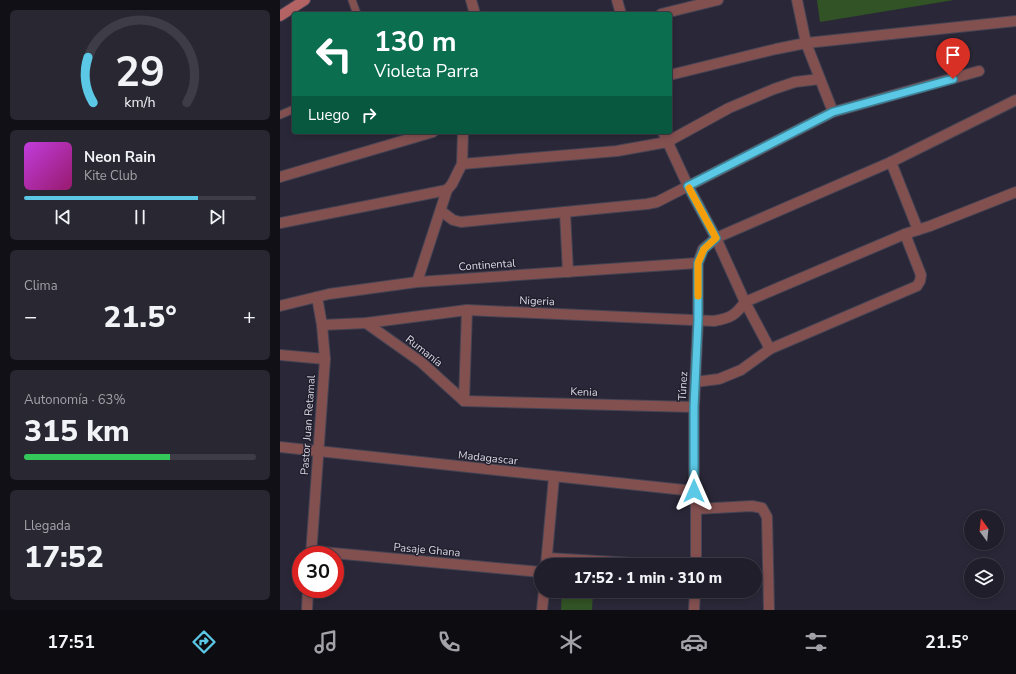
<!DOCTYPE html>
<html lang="es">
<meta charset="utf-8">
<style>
body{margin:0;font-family:"Nunito Sans",sans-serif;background:#282732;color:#f1f3f6;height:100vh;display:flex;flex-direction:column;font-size:15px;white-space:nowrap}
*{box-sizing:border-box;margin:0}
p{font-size:13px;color:#a2a2a8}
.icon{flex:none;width:22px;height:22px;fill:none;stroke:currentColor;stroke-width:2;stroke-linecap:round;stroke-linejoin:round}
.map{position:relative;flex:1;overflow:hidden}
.sheet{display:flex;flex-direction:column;gap:10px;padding:10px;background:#121017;width:280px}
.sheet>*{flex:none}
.guide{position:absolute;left:12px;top:12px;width:380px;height:122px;border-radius:4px;box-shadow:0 2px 6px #0003,0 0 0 1px #3d3c47;background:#0b6e4f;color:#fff;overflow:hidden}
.needle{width:26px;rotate:345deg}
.fabs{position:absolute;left:684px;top:510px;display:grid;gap:8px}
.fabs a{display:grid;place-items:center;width:40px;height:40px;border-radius:50%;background:#201e2a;box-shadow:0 2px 6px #0003,0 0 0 1px #3d3c47;font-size:20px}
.speed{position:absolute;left:12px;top:546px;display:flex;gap:8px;font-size:20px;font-weight:700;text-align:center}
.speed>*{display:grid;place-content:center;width:52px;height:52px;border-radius:50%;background:#201e2a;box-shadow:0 2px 6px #0003,0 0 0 1px #3d3c47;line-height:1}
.speed .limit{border:6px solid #d22;background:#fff;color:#111}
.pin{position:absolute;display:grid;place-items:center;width:34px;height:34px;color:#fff;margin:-41px -17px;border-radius:50% 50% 50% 0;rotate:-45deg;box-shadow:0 0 4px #0007}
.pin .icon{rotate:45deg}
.me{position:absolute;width:44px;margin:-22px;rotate:0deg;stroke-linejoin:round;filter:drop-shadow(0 0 3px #0008)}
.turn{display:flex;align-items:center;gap:14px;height:84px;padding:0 16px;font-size:18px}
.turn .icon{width:52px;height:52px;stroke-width:2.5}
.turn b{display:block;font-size:28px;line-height:34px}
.then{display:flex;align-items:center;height:38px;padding:0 16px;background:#0003;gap:8px;font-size:15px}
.big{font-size:30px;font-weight:800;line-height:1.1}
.sheet .widget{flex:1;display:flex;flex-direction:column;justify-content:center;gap:6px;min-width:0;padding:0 14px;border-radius:6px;background:#282732}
.sheet .dial{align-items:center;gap:0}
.dial svg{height:104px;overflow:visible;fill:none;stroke:#3d3c47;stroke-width:7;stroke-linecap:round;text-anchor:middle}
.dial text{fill:#f1f3f6;stroke:none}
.song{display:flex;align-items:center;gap:12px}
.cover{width:48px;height:48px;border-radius:6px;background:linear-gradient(135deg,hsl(290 70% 55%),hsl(320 70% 35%))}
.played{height:4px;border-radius:2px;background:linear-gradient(90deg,#5bc8e6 75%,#3d3c47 75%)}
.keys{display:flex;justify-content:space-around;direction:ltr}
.heat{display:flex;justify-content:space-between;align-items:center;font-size:22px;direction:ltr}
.charge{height:6px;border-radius:3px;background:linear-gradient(90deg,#34c759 63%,#3d3c47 0)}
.trip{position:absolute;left:254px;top:558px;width:228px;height:40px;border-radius:20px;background:#201e2a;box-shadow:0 2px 6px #0003,0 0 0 1px #3d3c47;font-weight:800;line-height:40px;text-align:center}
.dock{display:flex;height:64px;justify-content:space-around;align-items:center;background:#0d0c11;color:#a2a2a8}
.dock .icon{width:28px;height:28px}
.dock .selected{color:#5bc8e6}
.dock b{font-size:18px;color:#f1f3f6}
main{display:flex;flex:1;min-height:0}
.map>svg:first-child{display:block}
.green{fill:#325325}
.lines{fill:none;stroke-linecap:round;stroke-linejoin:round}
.lane-casing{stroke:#464454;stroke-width:9}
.street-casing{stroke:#464454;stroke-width:12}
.secondary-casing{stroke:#464454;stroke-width:12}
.lane{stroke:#835050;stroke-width:7}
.street{stroke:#835050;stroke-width:10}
.secondary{stroke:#b36364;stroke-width:10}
.route-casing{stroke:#3b8296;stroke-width:10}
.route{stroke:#5bc8e6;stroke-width:7}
.slow{stroke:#f59e0b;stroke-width:7}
.labels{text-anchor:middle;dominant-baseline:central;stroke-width:3;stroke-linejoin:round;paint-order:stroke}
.street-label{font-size:11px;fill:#dad9e4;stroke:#211f2e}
</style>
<main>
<section class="sheet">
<div class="widget dial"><svg viewBox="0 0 100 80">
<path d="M14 69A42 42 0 1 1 86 69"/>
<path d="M14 69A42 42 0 0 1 10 34" stroke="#5bc8e6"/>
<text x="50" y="56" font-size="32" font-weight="700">29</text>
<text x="50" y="72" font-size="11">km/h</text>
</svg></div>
<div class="widget">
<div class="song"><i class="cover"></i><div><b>Neon Rain</b><p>Kite Club</p></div></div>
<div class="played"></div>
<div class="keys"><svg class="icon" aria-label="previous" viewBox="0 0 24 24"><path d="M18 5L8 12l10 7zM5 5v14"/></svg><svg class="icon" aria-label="pause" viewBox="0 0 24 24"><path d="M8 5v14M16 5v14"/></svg><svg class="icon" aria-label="next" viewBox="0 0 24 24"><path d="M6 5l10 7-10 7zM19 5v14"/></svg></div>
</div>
<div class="widget"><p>Clima</p>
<div class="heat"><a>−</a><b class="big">21.5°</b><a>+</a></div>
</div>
<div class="widget"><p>Autonomía · 63%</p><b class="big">315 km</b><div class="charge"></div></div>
<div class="widget"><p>Llegada</p><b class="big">17:52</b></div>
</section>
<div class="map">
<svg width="736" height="610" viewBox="0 0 736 610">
<rect width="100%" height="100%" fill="#2a2838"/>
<g class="green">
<polygon points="537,0 674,0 540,22"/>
<polygon points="282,591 313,591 312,610 281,610"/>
</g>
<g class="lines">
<g class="lane-casing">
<g id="lane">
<polyline points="72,0 77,14"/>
<polyline points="0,115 14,109"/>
</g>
</g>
<g class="street-casing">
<g id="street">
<polyline points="191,0 195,14"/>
<polyline points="337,0 341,14"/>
<polyline points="517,0 526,43 553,112"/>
<polyline points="381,14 438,0"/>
<polyline points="390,75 496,49 526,43 736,21"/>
<polyline points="383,132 408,186 436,238 465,302 490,349 637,286 640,281 641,275 625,234"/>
<polyline points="611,162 638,230"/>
<polyline points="182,164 337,151 387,142 449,108 494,89 515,82 540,79"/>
<polyline points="0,177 153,132"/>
<polyline points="161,211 173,220 181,222 367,204 377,202 553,112 699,71"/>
<polyline points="285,212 288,272"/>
<polyline points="0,223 167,190"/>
<polyline points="137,282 167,190 172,184 182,164 183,132"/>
<polyline points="465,302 625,234 650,226 736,192"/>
<polyline points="0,306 49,294 137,282 418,263"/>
<polyline points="86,323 141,362 184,401 187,310"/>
<path d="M42,325L86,323L187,310L434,321C450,318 455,316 465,302"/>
<polyline points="0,355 45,359"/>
<polyline points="415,382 439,379 461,370 490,349"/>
<polyline points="184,401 414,407"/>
<polyline points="0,447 414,491"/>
<polyline points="416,509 472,506 482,508 487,517 489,610"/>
<polyline points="31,551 261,572"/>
<polyline points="31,555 45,359 42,325 37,297"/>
<polyline points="267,558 386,565"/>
<polyline points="266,565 274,477"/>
<polyline points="416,565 416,509 414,491 414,407 418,320 418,263 423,249 436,238 611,162 736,100"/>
<polyline points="27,610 28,589"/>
<polyline points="262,610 264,591"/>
<polyline points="414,610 415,591"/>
</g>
</g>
<g class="secondary-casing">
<polyline id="secondary" points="0,16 25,0"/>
</g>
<use href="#lane" class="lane"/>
<use href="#street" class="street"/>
<use href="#secondary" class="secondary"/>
</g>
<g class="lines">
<g class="route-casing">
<polyline id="route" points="414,491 414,407 418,320 418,263 424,249 436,238 408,186 553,112 673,79"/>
</g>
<use href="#route" class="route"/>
<polyline class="slow" points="409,188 436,238 424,249 418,263 418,296"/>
</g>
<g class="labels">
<g class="street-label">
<text transform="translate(207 265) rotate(-4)">Continental</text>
<text transform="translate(257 301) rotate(2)">Nigeria</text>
<text transform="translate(144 351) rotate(38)">Rumanía</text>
<text transform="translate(403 386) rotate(-87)">Túnez</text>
<text transform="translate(304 392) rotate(2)">Kenia</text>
<text transform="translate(28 425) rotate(-86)">Pastor Juan Retamal</text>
<text transform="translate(208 458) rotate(6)">Madagascar</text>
<text transform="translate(147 550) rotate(5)">Pasaje Ghana</text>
</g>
</g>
</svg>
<div class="fabs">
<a><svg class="needle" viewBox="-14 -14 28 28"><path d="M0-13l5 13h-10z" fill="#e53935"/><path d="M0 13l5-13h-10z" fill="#a2a2a8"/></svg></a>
<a><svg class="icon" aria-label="layers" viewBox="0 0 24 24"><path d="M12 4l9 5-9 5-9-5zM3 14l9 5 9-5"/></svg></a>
</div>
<div class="speed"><div class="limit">30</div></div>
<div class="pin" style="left:673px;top:79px;background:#d93025"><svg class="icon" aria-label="arrive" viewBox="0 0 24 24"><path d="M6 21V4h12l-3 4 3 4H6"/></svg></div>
<svg class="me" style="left:414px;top:491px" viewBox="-20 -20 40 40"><path d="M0-17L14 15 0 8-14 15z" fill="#5bc8e6" stroke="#fff" stroke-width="4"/></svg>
<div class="trip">17:52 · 1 min · 310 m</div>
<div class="guide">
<div class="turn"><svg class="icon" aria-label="left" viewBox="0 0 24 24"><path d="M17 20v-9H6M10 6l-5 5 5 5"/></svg><div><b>130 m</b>Violeta Parra</div></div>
<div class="then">Luego<svg class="icon" aria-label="right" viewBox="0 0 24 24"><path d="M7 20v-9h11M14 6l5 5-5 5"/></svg></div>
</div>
</div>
</main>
<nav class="dock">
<b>17:51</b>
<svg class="icon selected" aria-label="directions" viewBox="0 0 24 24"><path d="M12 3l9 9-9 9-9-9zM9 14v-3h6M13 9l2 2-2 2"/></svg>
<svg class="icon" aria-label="music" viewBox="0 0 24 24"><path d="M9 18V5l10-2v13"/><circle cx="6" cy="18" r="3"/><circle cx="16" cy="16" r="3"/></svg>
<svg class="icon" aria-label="phone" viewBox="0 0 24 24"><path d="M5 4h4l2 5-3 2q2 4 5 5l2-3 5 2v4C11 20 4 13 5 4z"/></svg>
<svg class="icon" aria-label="climate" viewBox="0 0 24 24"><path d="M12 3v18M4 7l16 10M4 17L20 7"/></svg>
<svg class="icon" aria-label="car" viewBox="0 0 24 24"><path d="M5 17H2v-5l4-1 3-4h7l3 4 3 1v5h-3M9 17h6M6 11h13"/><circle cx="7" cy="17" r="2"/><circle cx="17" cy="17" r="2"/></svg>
<svg class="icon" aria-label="filters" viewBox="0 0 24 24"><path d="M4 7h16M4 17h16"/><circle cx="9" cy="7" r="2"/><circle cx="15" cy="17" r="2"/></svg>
<b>21.5°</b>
</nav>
